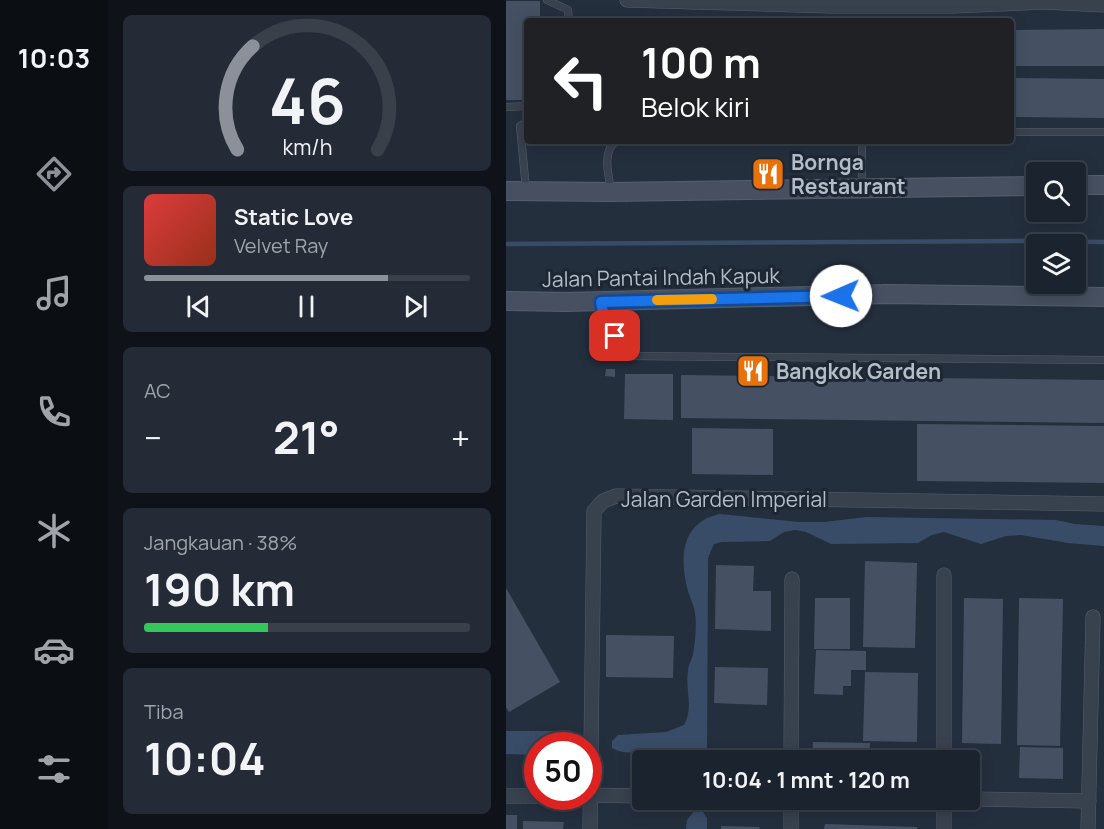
<!DOCTYPE html>
<html lang="id">
<meta charset="utf-8">
<style>
body{margin:0;font-family:Manrope,sans-serif;background:#242b36;color:#f1f3f6;height:100vh;display:flex;flex-direction:column;font-size:22px;white-space:nowrap}
*{box-sizing:border-box;margin:0}
p{font-size:20px;color:#a0a4aa}
.icon{flex:none;width:33px;height:33px;fill:none;stroke:currentColor;stroke-width:2;stroke-linecap:round;stroke-linejoin:round}
.map{position:relative;flex:1;overflow:hidden}
.drawer{display:flex;flex-direction:column;gap:15px;padding:15px;background:#0f1319;width:398px}
.drawer>*{flex:none}
.banner{position:absolute;left:18px;top:18px;width:490px;height:126px;border-radius:6px;box-shadow:0 3px 15px #0003,0 0 0 2px #39404a;background:#202124;color:#fff;overflow:hidden}
.buttons{position:absolute;left:520px;top:162px;display:grid;gap:12px}
.buttons a{display:grid;place-items:center;width:60px;height:60px;border-radius:6px;background:#1b232e;box-shadow:0 3px 15px #0003,0 0 0 2px #39404a;font-size:30px}
.speed{position:absolute;left:18px;top:732px;display:flex;gap:12px;font-size:30px;font-weight:700;text-align:center}
.speed>*{display:grid;place-content:center;width:78px;height:78px;border-radius:50%;background:#1b232e;box-shadow:0 3px 15px #0003,0 0 0 2px #39404a;line-height:1}
.speed .limit{border:9px solid #d22;background:#fff;color:#111}
.pin{position:absolute;display:grid;place-items:center;width:51px;height:51px;color:#fff;margin:-26px;border-radius:12px;box-shadow:0 3px 9px #0006}
.me{position:absolute;width:66px;margin:-33px;rotate:269deg;stroke-linejoin:round;filter:drop-shadow(0 0 4px #0008)}
.turn{display:flex;align-items:center;gap:21px;height:126px;padding:0 18px;font-size:27px}
.turn .icon{width:78px;height:78px;stroke-width:2.5}
.turn b{display:block;font-size:42px;line-height:51px}
.big{font-size:45px;font-weight:700;line-height:1.1}
.drawer .widget{flex:1;display:flex;flex-direction:column;justify-content:center;gap:9px;min-width:0;padding:0 21px;border-radius:9px;background:#242b36}
.drawer .dial{align-items:center;gap:0}
.dial svg{height:156px;overflow:visible;fill:none;stroke:#39404a;stroke-width:7;stroke-linecap:round;text-anchor:middle}
.dial text{fill:#f1f3f6;stroke:none}
.song{display:flex;align-items:center;gap:18px}
.cover{width:72px;height:72px;border-radius:9px;background:linear-gradient(135deg,hsl(0 70% 55%),hsl(10 70% 35%))}
.played{height:6px;border-radius:3px;background:linear-gradient(90deg,#8c9099 75%,#39404a 75%)}
.keys{display:flex;justify-content:space-around;direction:ltr}
.heat{display:flex;justify-content:space-between;align-items:center;font-size:33px;direction:ltr}
.charge{height:9px;border-radius:4px;background:linear-gradient(90deg,#34c759 38%,#39404a 0)}
.trip{position:absolute;left:126px;top:750px;width:348px;height:60px;border-radius:6px;background:#1b232e;box-shadow:0 3px 15px #0003,0 0 0 2px #39404a;font-weight:700;line-height:60px;text-align:center}
main{display:flex;flex:1;min-height:0}
.menu{display:flex;flex-direction:column;width:108px;justify-content:space-around;align-items:center;background:#0b0e12;color:#a0a4aa}
.menu .icon{width:42px;height:42px}
.menu .selected{color:#8c9099}
.menu b{font-size:27px;color:#f1f3f6}
.map>svg:first-child{display:block}
.water{fill:#394c67}
.lines{fill:none;stroke-linecap:round;stroke-linejoin:round}
.stream{stroke:#394c67;stroke-width:4.5}
.building{fill:#455162}
.lane-casing{stroke:#565f6c;stroke-width:8}
.street-casing{stroke:#565f6c;stroke-width:15}
.secondary-casing{stroke:#565f6c;stroke-width:20}
.lane{stroke:#38414e;stroke-width:7}
.street{stroke:#38414e;stroke-width:14}
.secondary{stroke:#465061;stroke-width:18}
.route-casing{stroke:#114b97;stroke-width:15}
.route{stroke:#1a73e8;stroke-width:10}
.slow{stroke:#f59e0b;stroke-width:10}
.labels{text-anchor:middle;dominant-baseline:central;stroke-width:6;stroke-linejoin:round;paint-order:stroke}
.poi-label{font-size:21px;font-weight:bold;fill:#b4bcc9;stroke:#1d2633;text-anchor:start}
.street-label{font-size:21px;fill:#b4bcc9;stroke:#1d2633}
</style>
<main>
<nav class="menu">
<b>10:03</b>
<svg class="icon selected" aria-label="directions" viewBox="0 0 24 24"><path d="M12 3l9 9-9 9-9-9zM9 14v-3h6M13 9l2 2-2 2"/></svg>
<svg class="icon" aria-label="music" viewBox="0 0 24 24"><path d="M9 18V5l10-2v13"/><circle cx="6" cy="18" r="3"/><circle cx="16" cy="16" r="3"/></svg>
<svg class="icon" aria-label="phone" viewBox="0 0 24 24"><path d="M5 4h4l2 5-3 2q2 4 5 5l2-3 5 2v4C11 20 4 13 5 4z"/></svg>
<svg class="icon" aria-label="climate" viewBox="0 0 24 24"><path d="M12 3v18M4 7l16 10M4 17L20 7"/></svg>
<svg class="icon" aria-label="car" viewBox="0 0 24 24"><path d="M5 17H2v-5l4-1 3-4h7l3 4 3 1v5h-3M9 17h6M6 11h13"/><circle cx="7" cy="17" r="2"/><circle cx="17" cy="17" r="2"/></svg>
<svg class="icon" aria-label="filters" viewBox="0 0 24 24"><path d="M4 7h16M4 17h16"/><circle cx="9" cy="7" r="2"/><circle cx="15" cy="17" r="2"/></svg>
</nav>
<section class="drawer">
<div class="widget dial"><svg viewBox="0 0 100 80">
<path d="M14 69A42 42 0 1 1 86 69"/>
<path d="M14 69A42 42 0 0 1 22 16" stroke="#8c9099"/>
<text x="50" y="56" font-size="32" font-weight="700">46</text>
<text x="50" y="72" font-size="11">km/h</text>
</svg></div>
<div class="widget">
<div class="song"><i class="cover"></i><div><b>Static Love</b><p>Velvet Ray</p></div></div>
<div class="played"></div>
<div class="keys"><svg class="icon" aria-label="previous" viewBox="0 0 24 24"><path d="M18 5L8 12l10 7zM5 5v14"/></svg><svg class="icon" aria-label="pause" viewBox="0 0 24 24"><path d="M8 5v14M16 5v14"/></svg><svg class="icon" aria-label="next" viewBox="0 0 24 24"><path d="M6 5l10 7-10 7zM19 5v14"/></svg></div>
</div>
<div class="widget"><p>AC</p>
<div class="heat"><a>−</a><b class="big">21°</b><a>+</a></div>
</div>
<div class="widget"><p>Jangkauan · 38%</p><b class="big">190 km</b><div class="charge"></div></div>
<div class="widget"><p>Tiba</p><b class="big">10:04</b></div>
</section>
<div class="map">
<svg width="599" height="829" viewBox="0 0 599 829">
<rect width="100%" height="100%" fill="#242f3e"/>
<g class="water">
<path d="M214,514L293,522H318L361,517L550,520L569,524L598,526V546L562,543L515,535L500,536L475,544L438,532L426,535L412,543L325,544L300,532L289,530L278,532L264,541L216,542L208,544L202,558L201,759L200,760H184C177,749 166,753 156,756C141,747 123,758 106,748V741L112,735L160,732L178,725C188,707 179,691 182,671C182,665 186,660 187,654C189,641 191,625 189,613C188,605 184,598 182,591C173,558 175,522 214,514Z"/>
<polygon points="0,731 57,731 62,734 67,745 32,746 31,755 0,754"/>
<polygon points="189,810 197,812 201,818 201,829 180,829 181,820"/>
</g>
<g class="lines">
<polyline class="stream" points="0,244 524,241 599,242"/>
</g>
<g class="building">
<polygon points="0,1 34,1 34,21 21,21 21,100 0,100"/>
<polygon points="599,29 599,66 506,66 506,30"/>
<polygon points="506,78 599,79 599,118 506,117"/>
<polygon points="66,141 77,141 77,144 66,145"/>
<polygon points="100,369 109,369 109,377 99,376"/>
<polygon points="119,374 167,374 167,420 118,419"/>
<polygon points="175,375 599,380 599,423 175,418"/>
<polygon points="411,424 599,426 599,483 411,481"/>
<polygon points="186,428 267,429 267,475 186,474"/>
<polygon points="359,561 411,563 409,648 357,647"/>
<polygon points="210,565 248,566 247,591 265,591 265,631 209,629"/>
<polygon points="0,588 54,682 3,712 0,707"/>
<polygon points="309,598 344,598 344,649 308,649"/>
<polygon points="458,598 497,599 495,744 456,743"/>
<polygon points="513,598 557,599 554,746 511,745"/>
<polygon points="100,635 168,636 167,678 100,677"/>
<polygon points="310,650 360,651 360,670 345,670 345,686 337,686 337,695 308,694"/>
<polygon points="209,667 262,668 261,705 208,703"/>
<polygon points="359,672 412,673 411,742 357,741"/>
<polygon points="307,742 364,743 363,760 306,760"/>
<polygon points="514,747 557,748 557,779 513,778"/>
<rect x="0" y="815" width="11" height="14"/>
<polygon points="17,821 58,822 57,829 17,829"/>
<polygon points="319,824 411,827 411,829 318,829"/>
<polygon points="215,826 254,827 253,829 215,829"/>
</g>
<g class="lines">
<g class="lane-casing">
<g id="lane">
<polyline points="41,0 62,10 63,21"/>
<polyline points="0,107 21,106"/>
<polyline points="506,132 599,132"/>
<polyline points="356,141 356,188"/>
<polyline points="20,189 14,126 21,122"/>
<path d="M105,191C103,176 95,150 111,141"/>
<polyline points="95,302 100,322 122,356 599,360"/>
</g>
</g>
<g class="street-casing">
<g id="street">
<polyline points="121,0 326,6 447,6 538,2 599,5"/>
<polyline points="438,575 438,760"/>
<polyline points="285,760 286,579"/>
<polyline points="82,795 136,796"/>
<polyline points="0,796 32,796"/>
<polyline points="464,799 583,801"/>
<polyline points="84,829 88,511 97,501 110,496 599,504"/>
<polyline points="285,829 285,800"/>
<polyline points="438,829 438,800"/>
<polyline points="582,829 587,617"/>
</g>
</g>
<g class="secondary-casing">
<g id="secondary">
<polyline points="570,185 599,185"/>
<polyline points="0,191 105,192 531,186"/>
<polyline points="0,301 60,302 383,294 599,297"/>
</g>
</g>
<use href="#lane" class="lane"/>
<use href="#street" class="street"/>
<use href="#secondary" class="secondary"/>
</g>
<g class="lines">
<g class="route-casing">
<polyline id="route" points="109,336 99,322 95,302 335,296"/>
</g>
<use href="#route" class="route"/>
<polyline class="slow" points="151,300 206,299"/>
</g>
<defs>
<g id="restaurant-square" transform="scale(1.725)"><rect x="-9" y="-9" width="18" height="18" rx="4" fill="#e8710a" stroke="#1d2633"/><path d="M-5-6h1v4h1v-4h1v4h1v-4h1v5L-1.5 .5V6h-2V.5L-5-1ZM5-6V6H3V1.5H1.5Q1.5-4 5-6Z" fill="#fff"/></g>
</defs>
<g fill-rule="evenodd">
<use href="#restaurant-square" x="262" y="174"/>
<use href="#restaurant-square" x="247" y="371"/>
</g>
<g class="labels">
<g class="poi-label">
<text x="285" y="162">Bornga<tspan x="285" dy="24">Restaurant</tspan></text>
<text x="270" y="371">Bangkok Garden</text>
</g>
<g class="street-label">
<text transform="translate(155 277) rotate(-1)">Jalan Pantai Indah Kapuk</text>
<text x="218" y="499">Jalan Garden Imperial</text>
</g>
</g>
</svg>
<div class="buttons">
<a><svg class="icon" aria-label="search" viewBox="0 0 24 24"><circle cx="10" cy="10" r="6"/><path d="M15 15l6 6"/></svg></a>
<a><svg class="icon" aria-label="layers" viewBox="0 0 24 24"><path d="M12 4l9 5-9 5-9-5zM3 14l9 5 9-5"/></svg></a>
</div>
<div class="speed"><div class="limit">50</div></div>
<div class="pin" style="left:109px;top:336px;background:#d93025"><svg class="icon" aria-label="arrive" viewBox="0 0 24 24"><path d="M6 21V4h12l-3 4 3 4H6"/></svg></div>
<svg class="me" style="left:335px;top:296px" viewBox="-20 -20 40 40"><circle r="19" fill="#fff"/><path d="M0-13L10 11 0 6-10 11z" fill="#1a73e8"/></svg>
<div class="trip">10:04 · 1 mnt · 120 m</div>
<div class="banner">
<div class="turn"><svg class="icon" aria-label="left" viewBox="0 0 24 24"><path d="M17 20v-9H6M10 6l-5 5 5 5"/></svg><div><b>100 m</b>Belok kiri</div></div>
</div>
</div>
</main>
